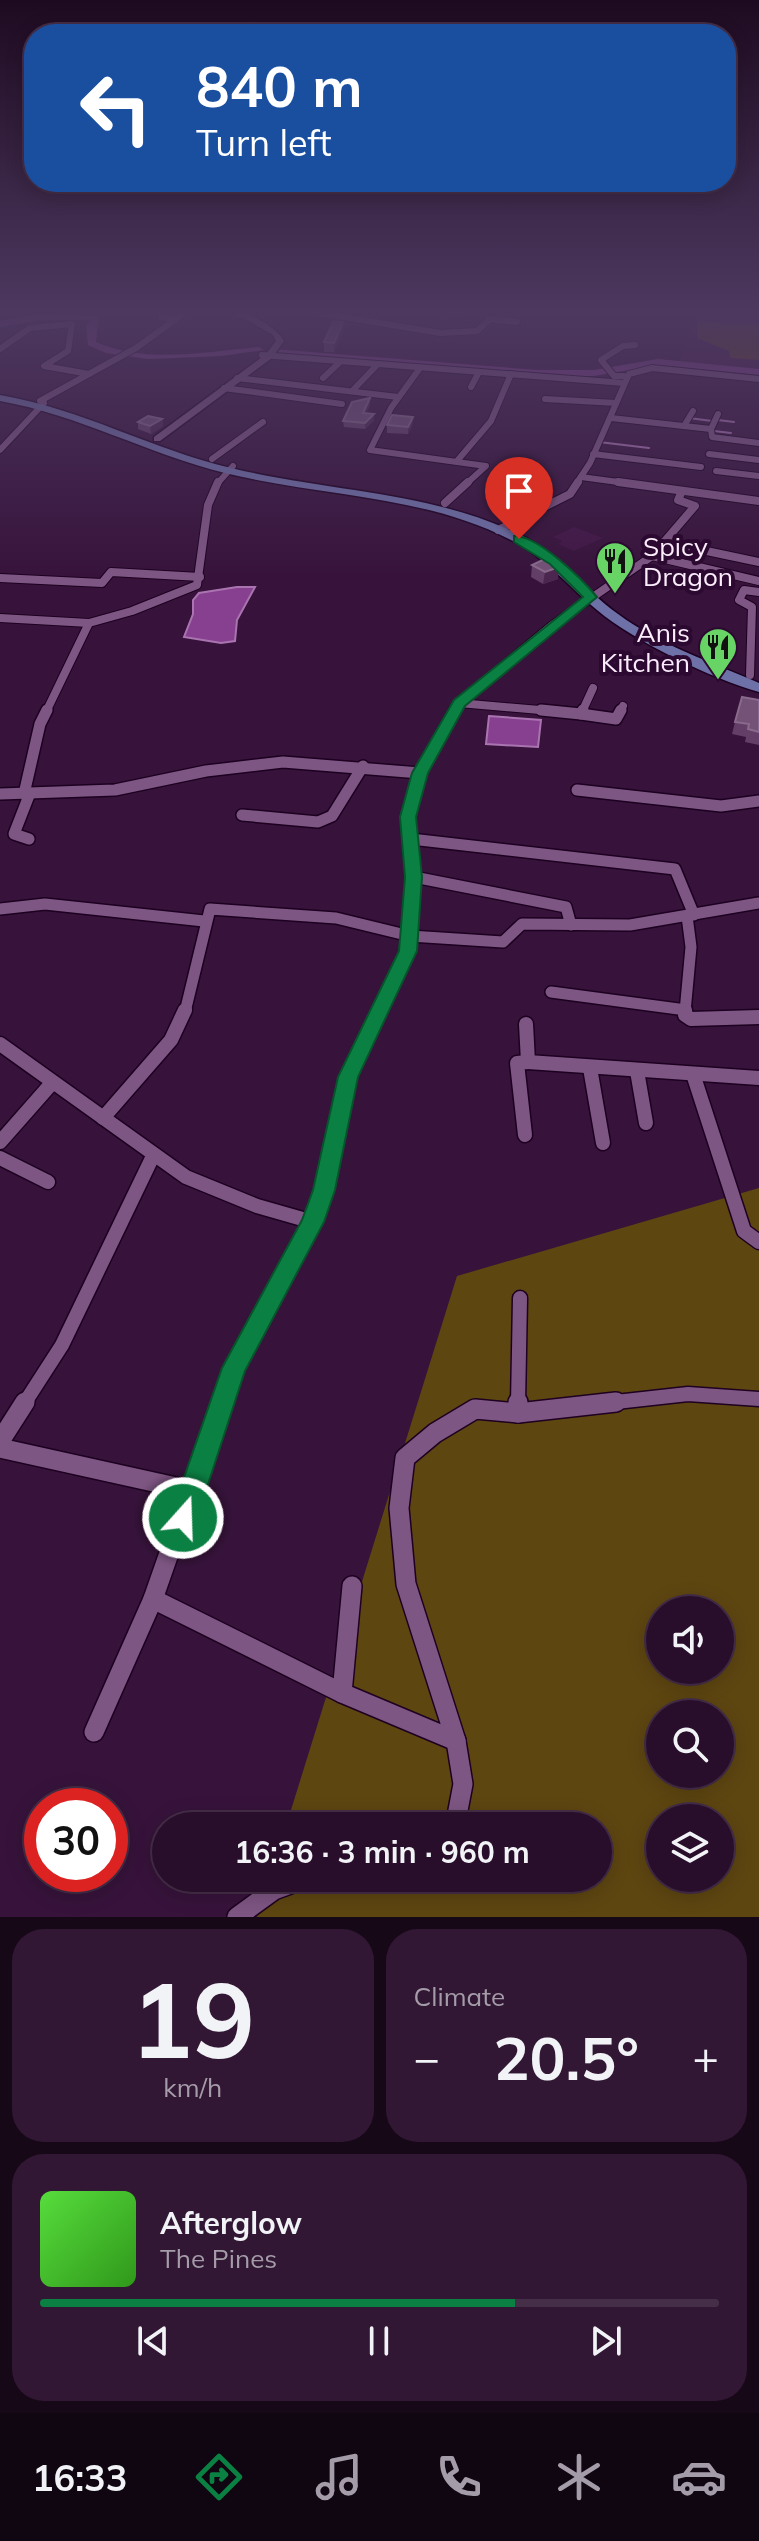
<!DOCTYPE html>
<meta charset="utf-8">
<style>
body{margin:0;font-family:Mulish,sans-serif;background:#311734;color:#f1f3f6;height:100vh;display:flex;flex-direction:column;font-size:30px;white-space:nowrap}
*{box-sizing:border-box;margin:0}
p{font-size:26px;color:#a59ca9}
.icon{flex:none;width:44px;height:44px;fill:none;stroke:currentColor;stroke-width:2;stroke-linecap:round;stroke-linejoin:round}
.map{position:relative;height:1917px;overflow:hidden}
.sheet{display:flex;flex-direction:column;gap:12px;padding:12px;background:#170818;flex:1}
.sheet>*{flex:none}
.guide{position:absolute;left:24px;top:24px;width:712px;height:168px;border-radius:32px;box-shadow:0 4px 20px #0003,0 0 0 2px #452e48;background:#1a4fa0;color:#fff;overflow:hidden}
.buttons{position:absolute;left:646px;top:1596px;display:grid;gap:16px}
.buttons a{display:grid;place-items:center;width:88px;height:88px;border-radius:50%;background:#290e2c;box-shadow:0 4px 20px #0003,0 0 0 2px #452e48;font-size:40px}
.speed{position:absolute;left:24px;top:1788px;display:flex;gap:16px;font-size:40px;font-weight:700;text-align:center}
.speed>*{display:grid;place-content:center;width:104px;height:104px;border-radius:50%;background:#290e2c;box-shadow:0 4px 20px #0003,0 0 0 2px #452e48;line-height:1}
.speed .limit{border:12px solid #d22;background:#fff;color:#111}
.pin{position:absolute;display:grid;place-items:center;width:68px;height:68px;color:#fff;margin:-82px -34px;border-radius:50% 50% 50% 0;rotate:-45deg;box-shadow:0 0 8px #0007}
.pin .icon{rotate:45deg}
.me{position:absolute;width:88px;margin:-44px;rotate:20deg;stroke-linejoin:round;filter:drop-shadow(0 0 6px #0008)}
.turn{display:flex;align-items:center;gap:28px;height:168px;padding:0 40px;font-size:36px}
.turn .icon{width:104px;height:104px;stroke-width:2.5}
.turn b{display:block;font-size:56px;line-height:68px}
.big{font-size:60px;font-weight:700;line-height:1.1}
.sheet .widget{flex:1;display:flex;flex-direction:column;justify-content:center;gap:12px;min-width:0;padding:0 28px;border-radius:32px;background:#311734}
.sheet .dial{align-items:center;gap:0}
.dial b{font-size:104px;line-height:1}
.song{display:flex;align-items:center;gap:24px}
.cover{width:96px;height:96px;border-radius:12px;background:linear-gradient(135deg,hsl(110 70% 55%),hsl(110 70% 35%))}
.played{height:8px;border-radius:4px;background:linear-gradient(90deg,#0b8043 70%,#452e48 70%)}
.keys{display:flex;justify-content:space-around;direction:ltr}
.heat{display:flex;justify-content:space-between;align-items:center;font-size:44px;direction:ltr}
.sheet .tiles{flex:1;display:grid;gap:12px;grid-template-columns:1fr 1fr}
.widget:last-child{grid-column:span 2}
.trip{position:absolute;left:152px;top:1812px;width:460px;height:80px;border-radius:40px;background:#290e2c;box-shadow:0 4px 20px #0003,0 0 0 2px #452e48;font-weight:700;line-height:80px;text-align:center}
.dock{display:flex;height:128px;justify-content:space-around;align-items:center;background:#100612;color:#a59ca9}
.dock .icon{width:56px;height:56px}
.dock .selected{color:#0b8043}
.dock b{font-size:36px;color:#f1f3f6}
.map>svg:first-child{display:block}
.built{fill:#411746}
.green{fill:#5e4611;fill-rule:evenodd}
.water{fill:#86408f;stroke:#a974b0;stroke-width:2}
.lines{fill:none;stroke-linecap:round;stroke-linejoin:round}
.stream{stroke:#a974b0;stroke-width:2}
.river{fill:#86408f;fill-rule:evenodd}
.minor-far4-casing{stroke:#1d0021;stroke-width:8}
.minor-far3-casing{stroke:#1d0021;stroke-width:10}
.minor-far2-casing{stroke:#1d0021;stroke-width:14}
.minor-far1-casing{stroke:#1d0021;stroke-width:17}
.minor-casing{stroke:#1d0021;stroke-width:22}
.secondary-casing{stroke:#1d0021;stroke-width:3}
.primary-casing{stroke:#1d0021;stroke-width:3}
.minor-far4{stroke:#7e5683;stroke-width:6}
.minor-far3{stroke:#7e5683;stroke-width:8}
.minor-far2{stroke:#7e5683;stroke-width:11}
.minor-far1{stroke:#7e5683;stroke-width:14}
.minor{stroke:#7e5683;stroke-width:19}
.secondary{fill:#7e5683;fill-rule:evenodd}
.primary{fill:#6e71a7;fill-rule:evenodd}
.wall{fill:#633f67}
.shaded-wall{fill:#4b264f}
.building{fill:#745277;stroke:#896a8c;stroke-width:2}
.route{fill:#0b8043;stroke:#07532c;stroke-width:2}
.labels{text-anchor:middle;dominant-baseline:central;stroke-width:8;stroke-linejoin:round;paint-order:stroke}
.far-poi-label{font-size:26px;fill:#fbedfc;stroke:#2c0931;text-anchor:start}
</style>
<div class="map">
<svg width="759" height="1917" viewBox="0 0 759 1917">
<rect width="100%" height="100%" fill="#37133b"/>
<g class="built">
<polygon points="705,309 759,309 759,371 675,367"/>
<polygon points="574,527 603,538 574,551 558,544 562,541 553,537"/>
</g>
<g class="green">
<polygon points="697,321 759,324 759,360 730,358 729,351 697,338"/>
<path d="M759,1188V1917H257L269,1878H598V1826H286L457,1276ZM660,1610H720V1670H660ZM660,1714H720V1774H660ZM660,1818H720V1878H660Z"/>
</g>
<g class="water">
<polygon points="237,587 255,587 237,620 235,641 221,643 184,637 193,614 193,600 199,593"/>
<polygon points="489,716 541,720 538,747 486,744"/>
</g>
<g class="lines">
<g class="stream">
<polyline points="689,418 712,421"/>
<polyline points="718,420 734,422"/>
<polyline points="714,431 731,433"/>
<polyline points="599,442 649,448"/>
</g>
<g class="river">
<path d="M39,314L99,316L96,342C144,364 208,352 259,347L264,350L221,356L148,359L106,353L88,345L86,327L90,320H39L0,327V321Z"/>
<polygon points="272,349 537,370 594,370 658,359 759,369 759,375 658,365 594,376 537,376 276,354"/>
</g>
<g class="minor-far4-casing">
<g id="minor-far4">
<polyline points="160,309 161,317 174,319"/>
<polyline points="296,309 440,333 477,331 490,319 517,322"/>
<polyline points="410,309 462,313 468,309"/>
<polyline points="238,315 252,309"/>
<polyline points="0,349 30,328 72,324 68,351 44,366 89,374"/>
<polyline points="262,355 624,383"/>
<polyline points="420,368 391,408 370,450 486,466 466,484"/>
<polyline points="624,376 614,376 601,360 623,346 635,345"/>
<polyline points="237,378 398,397"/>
<polyline points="323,378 340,362"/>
<polyline points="471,387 479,372"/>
<polyline points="224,388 342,404"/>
<polyline points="354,389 377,365"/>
<polyline points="545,399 616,403"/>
<polyline points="40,401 136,348 190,309"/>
<polyline points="611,418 711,429 712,437 759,443"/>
<polyline points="684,426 693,411"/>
<polyline points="711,429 718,414"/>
<polyline points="0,450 44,403"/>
<polyline points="593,454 701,467"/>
<polyline points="709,454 759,460"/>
<polyline points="212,459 263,422"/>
<polyline points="457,461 491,421 511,374"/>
<polyline points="716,471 759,476"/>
<polyline points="581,477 633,484"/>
<polyline points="217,484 233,466"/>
<polyline points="576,484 590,463 629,374 652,368 759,379"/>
</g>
</g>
<g class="minor-far3-casing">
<g id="minor-far3">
<polyline points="618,482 759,501"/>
<polyline points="445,503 468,482"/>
<polyline points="498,530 570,494 578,482"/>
<polyline points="664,542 759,562"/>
<polyline points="652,556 759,581"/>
<polyline points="0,578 102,583 111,572 200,577"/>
<polyline points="0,618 89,623"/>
<polyline points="750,675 752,607 739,600 744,590 759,592"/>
<polyline points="459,703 563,712"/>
<polyline points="46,712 89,623 132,611 197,585 208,505 218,482"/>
<polyline points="454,712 459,703 551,626 652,556 695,506 678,500 682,491"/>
<polyline points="582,712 593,688"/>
<polyline points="620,712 623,706"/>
</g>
</g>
<g class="minor-far2-casing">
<g id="minor-far2">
<polyline points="541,710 581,714 583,710"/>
<polyline points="581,714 616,719 621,710"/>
<polyline points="577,790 721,806 759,801"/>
<polyline points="0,794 115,790 206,771 283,762 420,773"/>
<polyline points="24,794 40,724 47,710"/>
<polyline points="242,815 318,822 332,816 363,766"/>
<polyline points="29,839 14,834 30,793"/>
<polyline points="411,839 675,869 694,915"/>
<polyline points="414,877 566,907 571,925"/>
<polyline points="0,909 45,904 204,921"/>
<polyline points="551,992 686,1010"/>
<polyline points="185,1012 210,909 336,918 410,936 503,942 522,924 630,925 759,903"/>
<polyline points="379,1012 408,951 414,877 408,817 420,773 455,710"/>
<polyline points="685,1012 691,947 687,916"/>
</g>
</g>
<g class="minor-far1-casing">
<g id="minor-far1">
<polyline points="685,1010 685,1015 691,1019 759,1017"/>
<polyline points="526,1024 528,1062 759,1078"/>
<polyline points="0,1044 186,1177 257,1206 313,1222"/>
<polyline points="590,1068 603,1143"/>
<polyline points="637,1071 646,1123"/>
<polyline points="693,1074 744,1231 759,1242"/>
<polyline points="103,1118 171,1040 185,1010"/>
<polyline points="525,1135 517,1063 528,1062"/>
<polyline points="0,1142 52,1083"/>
<polyline points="0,1158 48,1182"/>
<polyline points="24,1404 62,1345 153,1156"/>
<polyline points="221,1404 234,1368 313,1222 324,1190 348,1077 380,1010"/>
<polyline points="518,1404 520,1298"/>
<polyline points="598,1404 688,1394 759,1399"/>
</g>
</g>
<g class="minor-casing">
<g id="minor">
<polyline points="518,1413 616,1402"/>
<polyline points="0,1441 25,1402"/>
<polyline points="0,1448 194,1491"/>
<polyline points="153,1599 342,1693 352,1586"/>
<polyline points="342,1693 456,1741 406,1584 399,1508 405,1458 435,1433 475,1409 518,1413 518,1402"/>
<polyline points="94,1732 153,1599 222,1402"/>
<polyline points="455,1826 463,1784 456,1741"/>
<polyline points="237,1917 274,1890 307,1878"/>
</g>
</g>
<g class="secondary-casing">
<path id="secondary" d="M228,309C244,309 276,326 284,341L272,358L160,441H154V437L266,354L276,341L273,335Z"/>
</g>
<g class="primary-casing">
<path id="primary" d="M0,395C82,409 151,449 231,468C329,492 425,490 519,534C558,553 583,589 618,614C660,645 711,662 759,683V692C712,679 634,641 597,610C569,587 546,558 513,541C423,494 322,497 225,473C148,454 79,415 0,401Z"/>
</g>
<use href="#minor-far4" class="minor-far4"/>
<use href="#minor-far3" class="minor-far3"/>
<use href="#minor-far2" class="minor-far2"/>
<use href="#minor-far1" class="minor-far1"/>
<use href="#minor" class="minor"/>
<use href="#secondary" class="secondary"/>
<use href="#primary" class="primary"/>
</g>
<g class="wall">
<polygon points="343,322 343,332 334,352 324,352 324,342"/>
<polygon points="370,398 370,405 366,413 374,420 365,429 344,427 343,421"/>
<polygon points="413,417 412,425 408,434 387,433 387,425"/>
<polygon points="162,419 163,426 151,434 138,429 138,422"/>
<polygon points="532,565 558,579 543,584 531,577"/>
<polygon points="759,700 759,745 745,742 746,737 732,734 735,722"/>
</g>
<g class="shaded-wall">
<polygon points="343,322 343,332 334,352 334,343"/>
<polygon points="370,398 370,405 363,420 363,413"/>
<polygon points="374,414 374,420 365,429 365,423"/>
<polygon points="413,417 412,425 408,434 408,427"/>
<polygon points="162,419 163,426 151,434 150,426"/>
<polygon points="559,567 558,579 543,584 545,572"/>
</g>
<g class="building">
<polygon points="333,322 343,322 334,343 324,342"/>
<polygon points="370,398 363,413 374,414 365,423 343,421 352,402"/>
<polygon points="392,415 413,417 408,427 387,425"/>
<polygon points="148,416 162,419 150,426 138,422"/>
<polygon points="549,557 559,567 545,572 532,565"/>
<polygon points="742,697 759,700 759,732 748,729 749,724 735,722"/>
</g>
<linearGradient id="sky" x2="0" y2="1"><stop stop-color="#1e0a20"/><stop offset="0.54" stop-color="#4d3960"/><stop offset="1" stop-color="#4d3960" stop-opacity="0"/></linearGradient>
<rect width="759" height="577" fill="url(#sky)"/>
<path class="route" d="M514,536C538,535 582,579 597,597L465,706L428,773L416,817L422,877L417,951L358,1077L335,1190L324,1222L245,1371L197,1518L193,1528L183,1532L174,1528L170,1518L222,1368L302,1220L313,1190L338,1077L399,951L405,877L400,817L412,773L454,700L583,597L550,564L514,542Z"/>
<defs>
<g id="restaurant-pin" transform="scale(2)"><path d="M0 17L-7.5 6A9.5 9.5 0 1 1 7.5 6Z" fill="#67d465" stroke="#2c0931"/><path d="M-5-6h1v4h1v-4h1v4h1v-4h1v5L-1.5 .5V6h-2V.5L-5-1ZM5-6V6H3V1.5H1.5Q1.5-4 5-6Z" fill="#111"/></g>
</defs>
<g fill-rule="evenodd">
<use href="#restaurant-pin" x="615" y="561"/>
<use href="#restaurant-pin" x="718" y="647"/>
</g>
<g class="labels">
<g class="far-poi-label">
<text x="643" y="546">Spicy<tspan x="643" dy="30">Dragon</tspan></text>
<text x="690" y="632" text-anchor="end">Anis<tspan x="690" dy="30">Kitchen</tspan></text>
</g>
</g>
</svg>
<div class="buttons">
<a><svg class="icon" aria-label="sound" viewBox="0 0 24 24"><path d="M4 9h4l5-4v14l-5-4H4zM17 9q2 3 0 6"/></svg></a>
<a><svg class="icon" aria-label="search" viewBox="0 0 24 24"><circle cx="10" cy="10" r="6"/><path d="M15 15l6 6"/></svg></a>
<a><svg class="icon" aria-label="layers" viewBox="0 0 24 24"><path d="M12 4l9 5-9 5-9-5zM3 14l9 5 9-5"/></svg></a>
</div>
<div class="speed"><div class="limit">30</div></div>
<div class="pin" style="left:519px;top:539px;background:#d93025"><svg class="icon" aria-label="arrive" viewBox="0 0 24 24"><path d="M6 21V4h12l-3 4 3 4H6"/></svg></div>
<svg class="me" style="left:183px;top:1518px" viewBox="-20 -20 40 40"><circle r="17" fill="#0b8043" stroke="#fff" stroke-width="3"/><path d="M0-11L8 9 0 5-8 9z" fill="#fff"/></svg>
<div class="trip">16:36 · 3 min · 960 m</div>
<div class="guide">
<div class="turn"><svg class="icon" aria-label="left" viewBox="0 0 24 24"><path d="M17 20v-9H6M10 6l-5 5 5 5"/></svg><div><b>840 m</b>Turn left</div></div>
</div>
</div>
<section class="sheet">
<div class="tiles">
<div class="widget dial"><b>19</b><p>km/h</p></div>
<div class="widget"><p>Climate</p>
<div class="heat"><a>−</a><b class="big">20.5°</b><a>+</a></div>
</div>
<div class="widget">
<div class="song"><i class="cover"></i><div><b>Afterglow</b><p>The Pines</p></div></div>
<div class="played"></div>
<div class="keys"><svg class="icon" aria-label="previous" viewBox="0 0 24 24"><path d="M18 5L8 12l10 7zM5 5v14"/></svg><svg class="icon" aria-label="pause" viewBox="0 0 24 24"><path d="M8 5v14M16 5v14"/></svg><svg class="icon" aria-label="next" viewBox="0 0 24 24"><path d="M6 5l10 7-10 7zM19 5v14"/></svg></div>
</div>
</div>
</section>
<nav class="dock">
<b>16:33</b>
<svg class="icon selected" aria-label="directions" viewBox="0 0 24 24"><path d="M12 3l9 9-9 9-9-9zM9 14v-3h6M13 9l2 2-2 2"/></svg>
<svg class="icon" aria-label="music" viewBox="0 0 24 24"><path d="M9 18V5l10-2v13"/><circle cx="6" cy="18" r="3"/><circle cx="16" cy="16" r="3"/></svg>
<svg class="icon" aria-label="phone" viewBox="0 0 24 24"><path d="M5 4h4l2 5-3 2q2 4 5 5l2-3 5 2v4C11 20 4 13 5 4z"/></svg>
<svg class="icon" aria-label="climate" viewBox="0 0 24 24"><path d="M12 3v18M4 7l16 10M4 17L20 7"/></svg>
<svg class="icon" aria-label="car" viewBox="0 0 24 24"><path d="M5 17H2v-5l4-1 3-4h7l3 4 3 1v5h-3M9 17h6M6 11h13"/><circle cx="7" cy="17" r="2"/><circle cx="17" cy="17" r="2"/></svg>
</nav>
